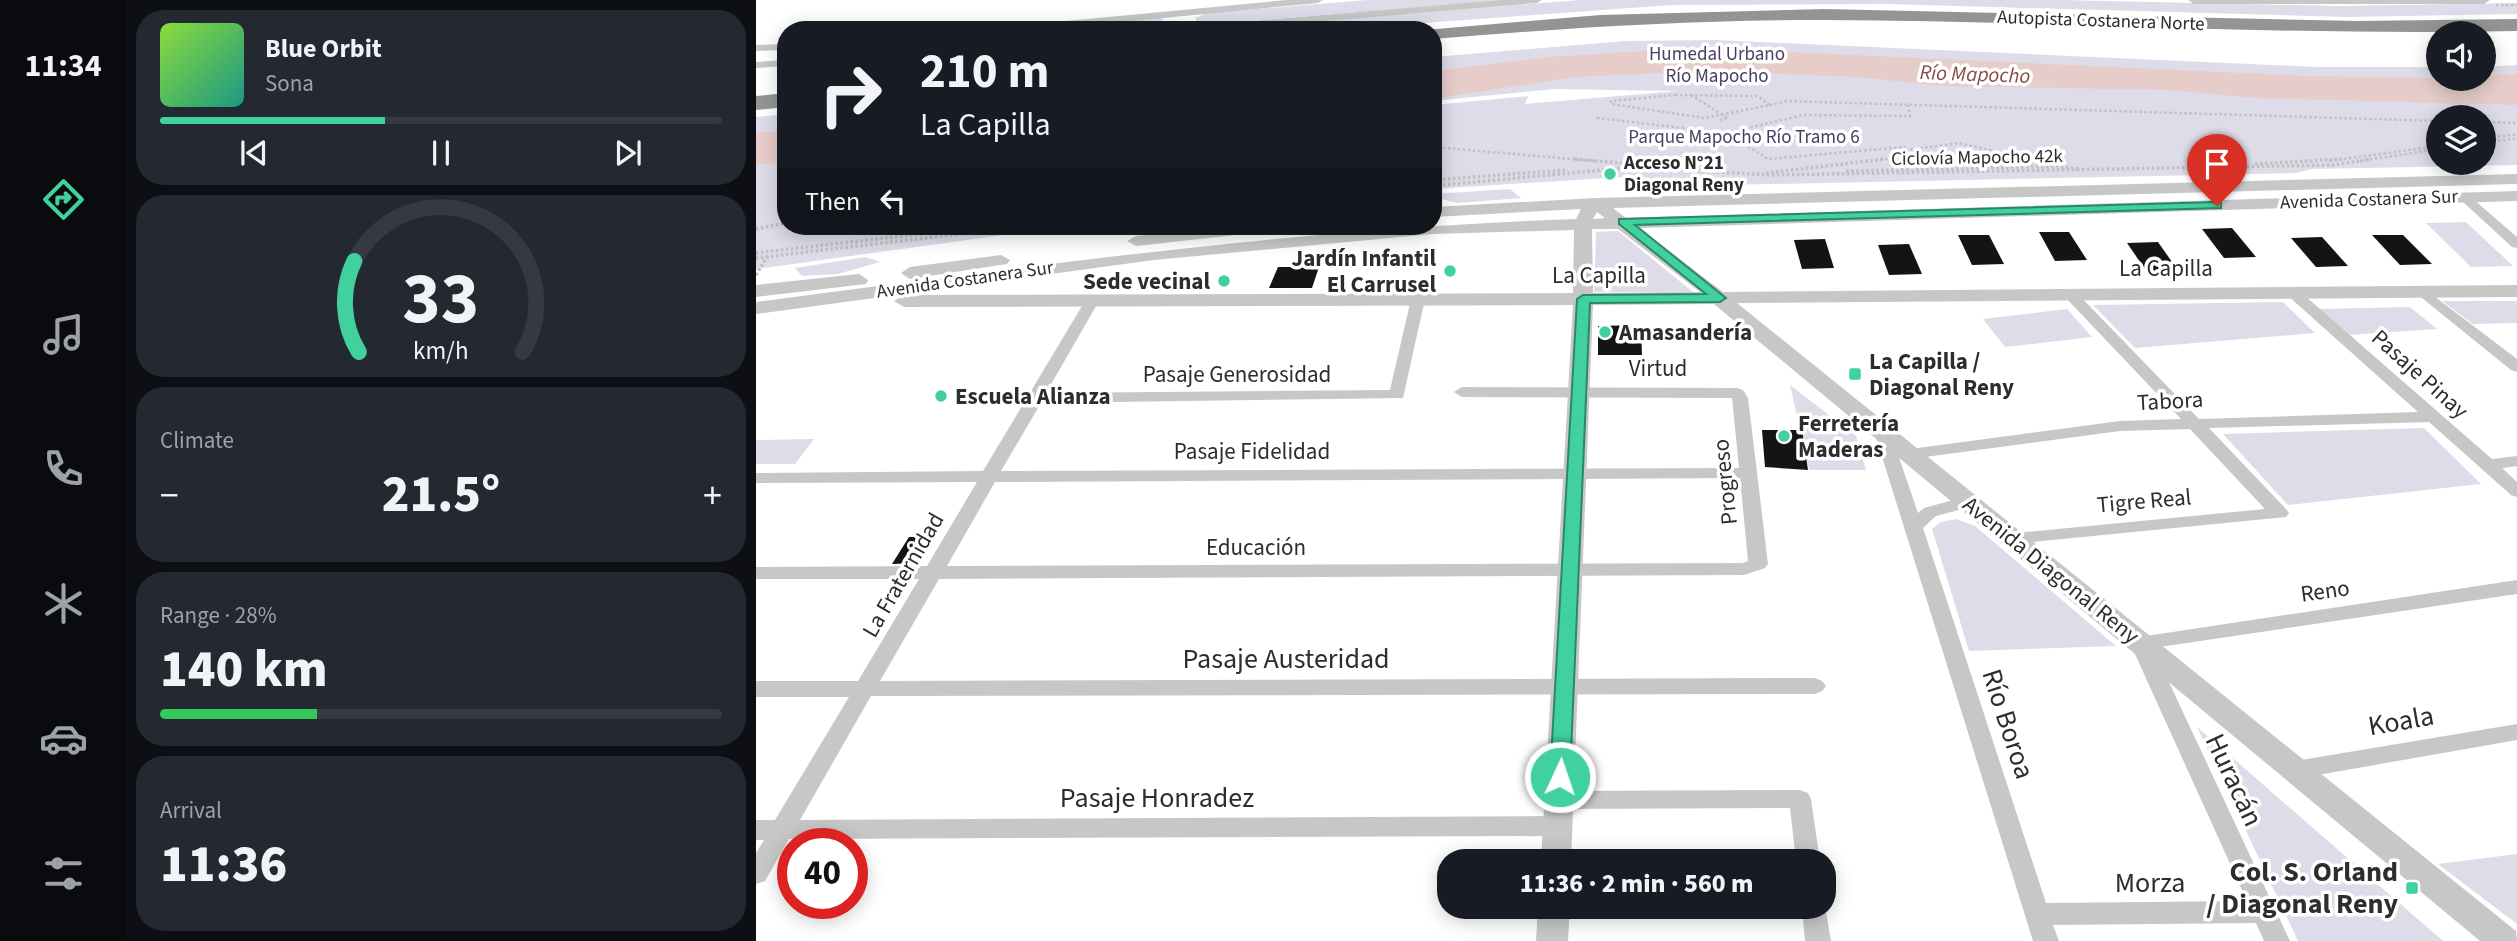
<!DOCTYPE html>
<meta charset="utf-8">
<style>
body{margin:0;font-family:"Source Sans 3",sans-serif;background:#242831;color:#f1f3f6;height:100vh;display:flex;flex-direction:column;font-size:26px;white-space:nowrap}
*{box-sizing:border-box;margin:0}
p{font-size:23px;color:#9ea1a6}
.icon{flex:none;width:38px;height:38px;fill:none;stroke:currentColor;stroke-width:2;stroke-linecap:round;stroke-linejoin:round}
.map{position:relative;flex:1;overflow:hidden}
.panel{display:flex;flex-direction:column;gap:10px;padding:10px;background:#0d0f14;width:630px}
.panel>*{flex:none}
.hud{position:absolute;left:21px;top:21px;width:665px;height:214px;border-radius:28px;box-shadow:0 4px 18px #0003;background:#171b24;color:#f1f3f6;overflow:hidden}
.buttons{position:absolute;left:1670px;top:21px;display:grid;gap:14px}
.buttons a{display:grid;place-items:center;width:70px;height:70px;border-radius:50%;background:#171b24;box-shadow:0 4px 18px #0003;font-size:35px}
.speed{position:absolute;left:21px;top:828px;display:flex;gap:14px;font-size:35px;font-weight:700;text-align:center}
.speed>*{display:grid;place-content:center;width:91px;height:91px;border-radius:50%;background:#171b24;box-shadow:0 4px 18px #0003;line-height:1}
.speed .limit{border:10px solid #d22;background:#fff;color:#111}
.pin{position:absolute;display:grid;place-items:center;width:60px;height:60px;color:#fff;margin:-72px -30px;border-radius:50% 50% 50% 0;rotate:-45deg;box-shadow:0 0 7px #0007}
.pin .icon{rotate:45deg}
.me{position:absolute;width:77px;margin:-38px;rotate:3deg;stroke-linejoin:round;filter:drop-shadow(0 0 5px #0008)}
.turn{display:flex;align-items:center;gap:24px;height:147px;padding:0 28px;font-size:32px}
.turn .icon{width:91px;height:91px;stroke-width:2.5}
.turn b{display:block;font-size:49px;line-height:60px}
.then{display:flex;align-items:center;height:66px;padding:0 28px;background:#0003;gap:14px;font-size:26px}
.big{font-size:52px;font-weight:800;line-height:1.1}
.panel .tile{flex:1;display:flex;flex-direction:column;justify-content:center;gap:10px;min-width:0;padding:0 24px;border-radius:28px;background:#242831}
.panel .dial{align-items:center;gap:0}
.dial svg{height:182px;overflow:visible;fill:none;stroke:#363941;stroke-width:7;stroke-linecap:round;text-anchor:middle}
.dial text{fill:#f1f3f6;stroke:none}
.song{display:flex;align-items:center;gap:21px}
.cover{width:84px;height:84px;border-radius:10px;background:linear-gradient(135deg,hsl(90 70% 55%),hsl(170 70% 35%))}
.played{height:7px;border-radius:4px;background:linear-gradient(90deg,#41d19e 40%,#363941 40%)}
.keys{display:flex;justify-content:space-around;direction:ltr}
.heat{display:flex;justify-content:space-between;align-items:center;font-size:38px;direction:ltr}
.charge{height:10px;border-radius:5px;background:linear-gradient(90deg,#34c759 28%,#363941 0)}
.trip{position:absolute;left:681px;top:849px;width:399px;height:70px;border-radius:28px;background:#171b24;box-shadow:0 4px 18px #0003;font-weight:800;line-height:70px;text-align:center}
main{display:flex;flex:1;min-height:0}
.tabs{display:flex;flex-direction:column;width:126px;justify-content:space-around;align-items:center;background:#090b0e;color:#9ea1a6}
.tabs .icon{width:49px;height:49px}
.tabs .on{color:#41d19e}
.tabs b{font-size:32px;color:#f1f3f6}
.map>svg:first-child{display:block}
.green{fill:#dedce9;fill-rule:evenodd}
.water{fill:#e7cdca}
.building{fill:#141414}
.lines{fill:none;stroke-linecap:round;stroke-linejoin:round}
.path-far1{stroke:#c1c1c1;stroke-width:2.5;stroke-dasharray:2.5 2.5;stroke-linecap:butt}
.path{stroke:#c1c1c1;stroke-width:3.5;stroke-dasharray:2.5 2.5;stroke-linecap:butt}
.minor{fill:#c7c7c7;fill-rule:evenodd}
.tertiary{fill:#c7c7c7;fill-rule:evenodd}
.motorway{fill:#949494;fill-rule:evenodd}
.route{fill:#41d19e;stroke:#2a8867;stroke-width:2}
.poi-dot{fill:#41d19e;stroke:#fff;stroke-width:2.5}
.labels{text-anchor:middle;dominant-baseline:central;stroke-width:7;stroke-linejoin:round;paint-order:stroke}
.far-street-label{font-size:19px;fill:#2d2d2d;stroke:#fff}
.far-park-label{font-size:19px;fill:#483f63;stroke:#fff}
.far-poi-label{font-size:19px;font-weight:bold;fill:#2d2d2d;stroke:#fff;text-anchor:start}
.far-water-label{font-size:21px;font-style:italic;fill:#854b44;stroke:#fff}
.poi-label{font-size:23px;font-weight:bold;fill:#2d2d2d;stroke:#fff;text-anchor:start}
.street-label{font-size:23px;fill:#2d2d2d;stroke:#fff}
.near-street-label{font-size:28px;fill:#2d2d2d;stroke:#fff}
.near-poi-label{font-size:28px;font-weight:bold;fill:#2d2d2d;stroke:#fff;text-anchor:end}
</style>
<main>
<nav class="tabs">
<b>11:34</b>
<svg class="icon on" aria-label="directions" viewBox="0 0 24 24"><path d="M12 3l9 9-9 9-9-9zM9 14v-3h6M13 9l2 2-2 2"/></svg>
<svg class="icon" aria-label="music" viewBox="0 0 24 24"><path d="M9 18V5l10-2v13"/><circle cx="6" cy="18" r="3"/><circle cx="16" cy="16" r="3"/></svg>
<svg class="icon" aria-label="phone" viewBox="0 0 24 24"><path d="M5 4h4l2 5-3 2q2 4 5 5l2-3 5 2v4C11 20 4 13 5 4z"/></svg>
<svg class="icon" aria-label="climate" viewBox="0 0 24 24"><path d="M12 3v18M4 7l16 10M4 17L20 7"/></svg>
<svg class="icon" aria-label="car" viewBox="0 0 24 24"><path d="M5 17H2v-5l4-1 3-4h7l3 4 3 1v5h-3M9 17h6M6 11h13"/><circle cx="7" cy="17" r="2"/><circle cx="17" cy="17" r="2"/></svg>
<svg class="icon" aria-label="filters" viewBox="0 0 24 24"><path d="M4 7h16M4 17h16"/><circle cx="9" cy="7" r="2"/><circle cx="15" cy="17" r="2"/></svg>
</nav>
<section class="panel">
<div class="tile">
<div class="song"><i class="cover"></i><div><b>Blue Orbit</b><p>Sona</p></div></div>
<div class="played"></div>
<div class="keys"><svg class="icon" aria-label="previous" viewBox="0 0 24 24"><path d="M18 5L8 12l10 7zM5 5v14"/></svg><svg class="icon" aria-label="pause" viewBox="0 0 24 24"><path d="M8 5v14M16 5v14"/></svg><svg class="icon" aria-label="next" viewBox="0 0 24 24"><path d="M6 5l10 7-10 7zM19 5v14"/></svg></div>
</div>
<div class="tile dial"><svg viewBox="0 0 100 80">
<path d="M14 69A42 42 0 1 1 86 69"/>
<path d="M14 69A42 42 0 0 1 12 29" stroke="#41d19e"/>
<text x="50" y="56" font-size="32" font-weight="700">33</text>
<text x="50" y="72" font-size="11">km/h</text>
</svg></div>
<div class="tile"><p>Climate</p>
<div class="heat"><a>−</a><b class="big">21.5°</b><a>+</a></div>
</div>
<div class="tile"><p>Range · 28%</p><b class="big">140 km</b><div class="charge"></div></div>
<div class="tile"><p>Arrival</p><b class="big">11:36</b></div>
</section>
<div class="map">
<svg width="1761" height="941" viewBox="0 0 1761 941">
<rect width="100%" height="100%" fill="#fff"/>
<g class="green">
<polygon points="611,0 754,0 443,25 439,18 452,13"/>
<polygon points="824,0 1305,0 1583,6 1761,3 1761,14 1590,17 1132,4 915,5 572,30 448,30"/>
<polygon points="402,17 407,19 403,27 398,29 266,30"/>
<path d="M960,40L1561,67H1682V79H1727V67L1761,65V165L1556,169L1540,173L969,185C940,176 912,187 882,176L677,189V105L772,96L769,104L921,91L799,89L677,101V57L870,41ZM1682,117H1727V163H1682Z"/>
<polygon points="30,114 30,226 314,226 0,269 0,117"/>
<polygon points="754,189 765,198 702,203 677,197 677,194"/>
<polygon points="1710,222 1757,266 1715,267 1670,223"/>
<polygon points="862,231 937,292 838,292 840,232"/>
<polygon points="110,257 124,262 82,274 46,276 39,268"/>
<polygon points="1686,301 1761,301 1761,323 1717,324"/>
<polygon points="1527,302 1559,333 1379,348 1337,305"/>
<polygon points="1654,307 1681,329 1592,335 1562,309"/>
<polygon points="1311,309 1336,337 1249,347 1227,319"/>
<polygon points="1034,385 1100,436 1110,470 1053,470"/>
<polygon points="1668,428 1725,484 1532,505 1467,434"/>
<polygon points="58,439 39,464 0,464 0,440"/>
<polygon points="1200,519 1219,526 1360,646 1213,651 1176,529 1185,522"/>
<polygon points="1441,727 1687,941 1542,941"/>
<polygon points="1761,854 1761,924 1682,864"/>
</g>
<g class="water">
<polygon points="921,49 965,57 1032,52 1554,76 1727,79 1727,75 1761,74 1761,105 1499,98 1412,90 1188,86 1100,77 959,71 817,77 677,99 677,71 792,57"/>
<polygon points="30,131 30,162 0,165 0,133"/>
</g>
<g class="building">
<polygon points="1476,228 1500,257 1468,258 1446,229"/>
<polygon points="1283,232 1313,232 1331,260 1299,261"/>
<polygon points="1202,235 1233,235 1248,264 1216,265"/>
<polygon points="1616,235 1647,235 1676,264 1644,265"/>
<polygon points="1566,237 1592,266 1560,267 1535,238"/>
<polygon points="1069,239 1078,268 1046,269 1038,240"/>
<polygon points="1402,242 1423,272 1391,272 1371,243"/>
<polygon points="1153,244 1166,274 1133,275 1122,245"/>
<polygon points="522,267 563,267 556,288 513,288"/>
<polygon points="885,325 886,355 842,355 842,326"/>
<polygon points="1006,430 1046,430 1052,470 1009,467"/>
<polygon points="153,537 180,537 164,563 136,564"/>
</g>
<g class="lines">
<g class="path-far1">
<polyline points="1740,5 1761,5"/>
<polygon points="919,95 1001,96 1014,105 949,118 855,104 855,101"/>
<polyline points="935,95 972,118 964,120"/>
<polyline points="1014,105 1031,101 1682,121"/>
<polyline points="841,118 970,133 1048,115 1154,116 1152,105"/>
<polyline points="1727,122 1761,123"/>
<polyline points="971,133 1012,159 1148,147 1151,150"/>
<polyline points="1727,139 1761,134"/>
<polyline points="1727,143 1761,138"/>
<polyline points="677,147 839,161"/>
<polyline points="1114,161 1157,156 1151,150 1203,143 1281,161"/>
<polyline points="1573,161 1682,146"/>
<polyline points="1604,161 1682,149"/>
</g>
<g class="path">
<polyline points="819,159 875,164"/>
<polyline points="1273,159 1294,164"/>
<polyline points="1499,164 1586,159"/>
<polyline points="1090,171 1302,166 1323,169"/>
<polyline points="1010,173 1129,159"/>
<polyline points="677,180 812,170"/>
<polyline points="677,186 878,167 1014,175 1577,165 1615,159"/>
<polyline points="0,229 30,223"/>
<polyline points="0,253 233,226"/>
<polyline points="0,258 271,226"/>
<polyline points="0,275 12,255"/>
</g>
<g class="minor">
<polygon points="531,0 567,0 562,3 281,30 241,30 246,27"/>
<polygon points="746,0 786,0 781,3 464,30 419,30 424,27"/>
<polygon points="30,44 30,50 0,51 0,45"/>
<polygon points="30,60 30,66 0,68 0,62"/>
<polygon points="1710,193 1761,237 1761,248 1756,247 1705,200 1703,197"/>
<polygon points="1666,287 1761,359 1761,372 1755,370 1661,294 1661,288"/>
<polygon points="1536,288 1541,289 1736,459 1761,456 1761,466 1746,468 1761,482 1761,497 1755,495 1673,422 1453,428 1530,509 1533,513 1530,517 1256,544 1249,542 1247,538 1249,534 1509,509 1434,429 1364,431 1154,459 1145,454 1154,449 1364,421 1425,419 1309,297 1309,291 1319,291 1443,419 1662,412 1531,295 1531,289"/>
<path d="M662,295L669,299L647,398L285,403L245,471L983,468L976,398L706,397L698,392L706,387L981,388L987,390L992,398L1012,564L1009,568L988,575L183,579L124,681L1059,678L1066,681L1070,686L1066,691L1059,694L115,696L44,820L802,816L810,819L814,826L810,833L802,836L33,839L9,881L0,884V853L8,840H0V820H19L93,697H0V681H102L163,579H0V567L171,566L221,482L0,483V473L227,471L329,301L336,297L343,301L290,393L634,390L655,299ZM984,478L992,561L987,563L191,566L239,482Z"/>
<polygon points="1126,426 1134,431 1162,513 1168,508 1212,496 1221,502 1218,506 1180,516 1167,528 1290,903 1491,901 1374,643 1377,638 1761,580 1761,594 1397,648 1534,941 1508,941 1500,923 1297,925 1303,941 1277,941 1118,431"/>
<polygon points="1761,724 1761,740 1539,779 1531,776 1528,770 1531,764 1539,761"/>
<polygon points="1044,790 1052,793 1055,799 1064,861 1040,861 1034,808 803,809 795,806 792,800 795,794 803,791"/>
<polygon points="1068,900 1075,941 1049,941 1046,906 1068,906"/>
</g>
<g class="tertiary">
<polygon points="1432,0 1734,0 1728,4 1438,4"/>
<path d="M1761,174V184L857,208L870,218L1761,191V201L883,228L967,292L1761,285V297L981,303L1760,931L1761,941H1724L958,304L837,305L815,861H785L817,305L148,307L138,301L148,295L817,293L818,230L676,234L398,260L0,314V302C274,266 546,228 820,219L825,209L677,217V207L840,198ZM841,212L849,218L837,219ZM836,229H862L944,292L837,293Z"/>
<polygon points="470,226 525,226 516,231 380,246 371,241 380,236"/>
<polygon points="245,255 254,260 251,264 154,279 145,273 154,267"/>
<polygon points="103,274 112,280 110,284 0,297 0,285"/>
<polygon points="782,906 814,906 812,941 780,941"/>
</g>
<g class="motorway">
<path d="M1068,9L1601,21L1761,19V31C1530,36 1300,21 1069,20C938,20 808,28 677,39V30H669L844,15Z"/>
<polygon points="30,93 30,107 0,110 0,96"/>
</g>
</g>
<polygon class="route" points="1461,202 1465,203 1465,208 879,225 970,298 964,302 834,303 814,777 811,783 797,783 794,777 821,299 827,295 950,294 863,224 863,219"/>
<g class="poi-dot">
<circle cx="854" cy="174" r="7"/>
<circle cx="694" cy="271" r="7"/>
<circle cx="468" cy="281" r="7"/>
<circle cx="849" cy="332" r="7"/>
<rect x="1092" y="367" width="14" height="14" rx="3.5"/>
<circle cx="185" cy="396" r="7"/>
<circle cx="1028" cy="436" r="7"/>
<rect x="1649" y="881" width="14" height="14" rx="3.5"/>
</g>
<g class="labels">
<g class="far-street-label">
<text transform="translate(1345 21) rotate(2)">Autopista Costanera Norte</text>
<text transform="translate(1221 158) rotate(-1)">Ciclovía Mapocho 42k</text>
<text transform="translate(1613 200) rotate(-2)">Avenida Costanera Sur</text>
<text transform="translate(209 280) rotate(-8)">Avenida Costanera Sur</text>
</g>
<g class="far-park-label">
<text x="961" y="54">Humedal Urbano<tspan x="961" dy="22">Río Mapocho</tspan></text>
<text x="988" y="137">Parque Mapocho Río Tramo 6</text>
</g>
<g class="far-poi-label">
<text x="868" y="163">Acceso N°21<tspan x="868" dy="22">Diagonal Reny</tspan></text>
</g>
<g class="far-water-label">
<text transform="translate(1219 74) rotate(2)">Río Mapocho</text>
</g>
<g class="poi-label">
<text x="680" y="258" text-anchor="end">Jardín Infantil<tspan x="680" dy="26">El Carrusel</tspan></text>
<text x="454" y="281" text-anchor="end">Sede vecinal</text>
<text x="863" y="332">Amasandería</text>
<text x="1113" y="361">La Capilla /<tspan x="1113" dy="26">Diagonal Reny</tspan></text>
<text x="199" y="396">Escuela Alianza</text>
<text x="1042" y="423">Ferretería<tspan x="1042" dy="26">Maderas</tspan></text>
</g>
<g class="street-label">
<text x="1410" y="268">La Capilla</text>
<text x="843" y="275">La Capilla</text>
<text x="902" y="368">Virtud</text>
<text x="481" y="374">Pasaje Generosidad</text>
<text transform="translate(1664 374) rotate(42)">Pasaje Pinay</text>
<text transform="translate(1414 401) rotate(-3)">Tabora</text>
<text x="496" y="451">Pasaje Fidelidad</text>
<text transform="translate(969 482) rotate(-96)">Progreso</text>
<text transform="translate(1388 501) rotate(-5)">Tigre Real</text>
<text x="500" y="547">Educación</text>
<text transform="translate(1295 570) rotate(39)">Avenida Diagonal Reny</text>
<text transform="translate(147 575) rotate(-60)">La Fraternidad</text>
<text transform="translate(1569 591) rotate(-8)">Reno</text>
</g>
<g class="near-street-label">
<text x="530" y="659">Pasaje Austeridad</text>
<text transform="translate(1645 721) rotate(-10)">Koala</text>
<text transform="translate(1252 724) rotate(72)">Río Boroa</text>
<text transform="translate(1478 780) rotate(65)">Huracán</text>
<text x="401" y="798">Pasaje Honradez</text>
<text x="1394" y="883">Morza</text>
</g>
<g class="near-poi-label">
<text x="1642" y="872">Col. S. Orland<tspan x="1642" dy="32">/ Diagonal Reny</tspan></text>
</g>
</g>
</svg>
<div class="buttons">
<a><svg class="icon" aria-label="sound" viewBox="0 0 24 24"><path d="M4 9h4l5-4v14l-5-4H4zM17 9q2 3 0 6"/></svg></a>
<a><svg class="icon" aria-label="layers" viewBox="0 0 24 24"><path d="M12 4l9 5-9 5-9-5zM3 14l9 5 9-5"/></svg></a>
</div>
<div class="speed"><div class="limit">40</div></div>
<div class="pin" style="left:1461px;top:206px;background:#d93025"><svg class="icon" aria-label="arrive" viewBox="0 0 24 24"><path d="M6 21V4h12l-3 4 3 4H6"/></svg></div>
<svg class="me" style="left:804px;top:777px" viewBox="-20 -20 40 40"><circle r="17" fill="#41d19e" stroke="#fff" stroke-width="3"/><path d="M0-11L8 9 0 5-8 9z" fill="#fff"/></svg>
<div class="trip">11:36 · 2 min · 560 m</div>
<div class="hud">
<div class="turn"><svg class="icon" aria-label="right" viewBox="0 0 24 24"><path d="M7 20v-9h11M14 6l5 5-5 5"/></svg><div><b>210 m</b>La Capilla</div></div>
<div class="then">Then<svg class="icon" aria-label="left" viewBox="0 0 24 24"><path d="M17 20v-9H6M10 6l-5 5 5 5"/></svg></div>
</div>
</div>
</main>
